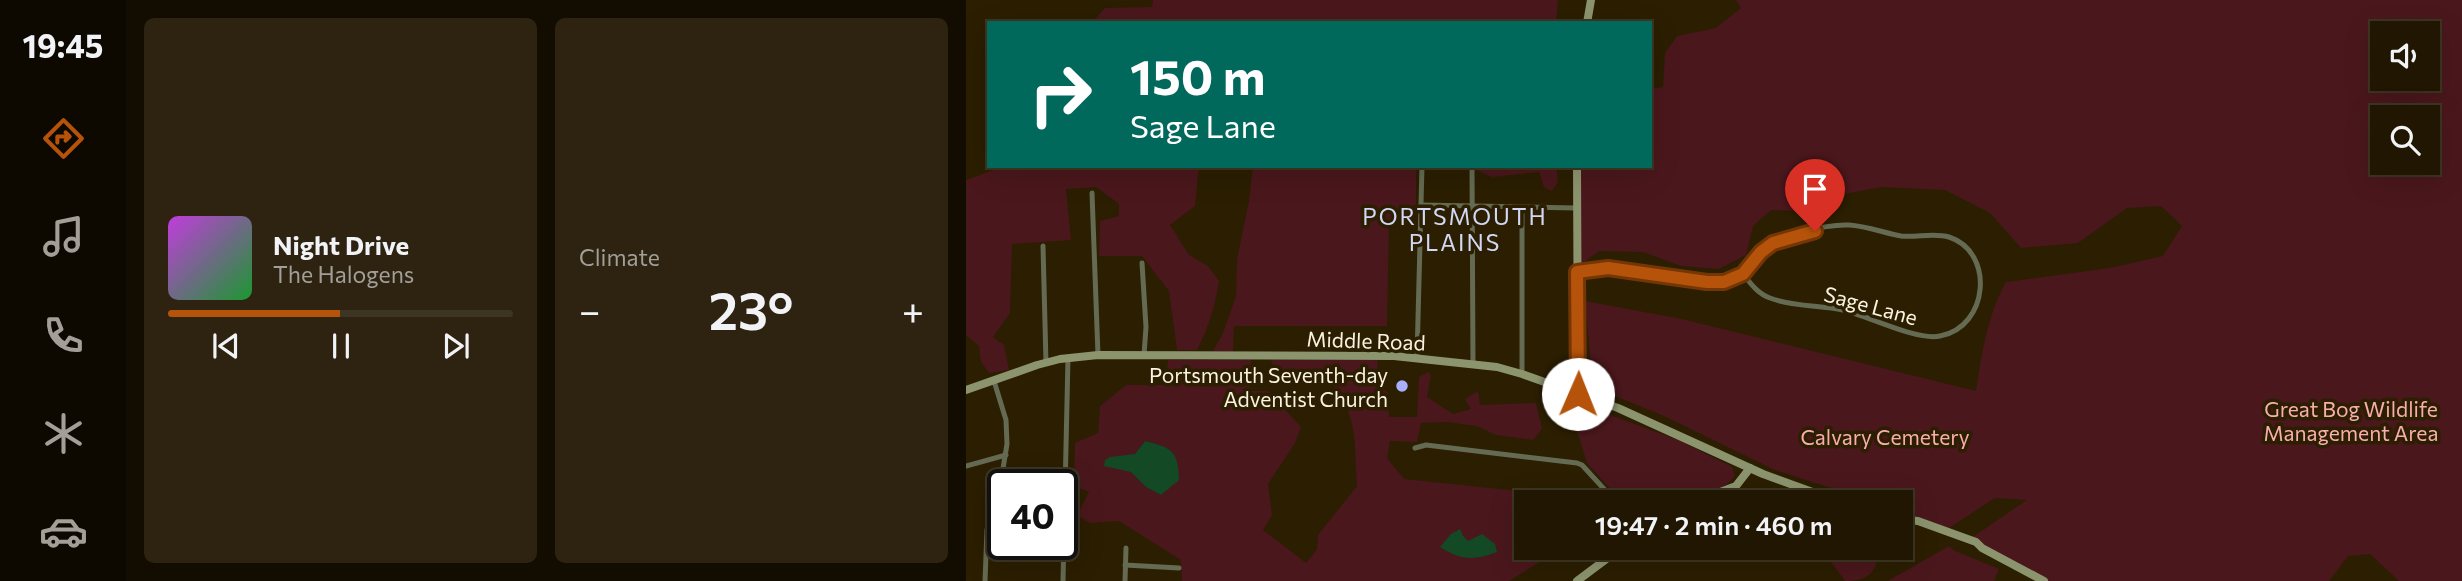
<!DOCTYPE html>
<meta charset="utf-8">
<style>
body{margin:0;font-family:Commissioner,sans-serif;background:#2d2310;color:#f1f3f6;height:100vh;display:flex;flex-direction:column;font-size:26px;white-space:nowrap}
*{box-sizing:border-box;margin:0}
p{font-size:23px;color:#a29f99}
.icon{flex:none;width:38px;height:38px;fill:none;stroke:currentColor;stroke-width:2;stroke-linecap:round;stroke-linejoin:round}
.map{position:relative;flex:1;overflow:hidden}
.side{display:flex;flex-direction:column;gap:18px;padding:18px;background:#120c01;width:840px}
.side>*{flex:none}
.hud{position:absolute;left:21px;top:21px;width:665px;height:147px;border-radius:0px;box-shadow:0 7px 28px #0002,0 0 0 2px #3d3523;background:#00695c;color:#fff;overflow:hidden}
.buttons{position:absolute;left:1404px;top:21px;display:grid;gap:14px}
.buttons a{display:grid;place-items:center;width:70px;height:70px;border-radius:0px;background:#201601;box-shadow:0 7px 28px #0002,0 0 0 2px #3d3523;font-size:35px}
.speed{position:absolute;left:21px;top:469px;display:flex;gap:14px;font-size:35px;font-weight:700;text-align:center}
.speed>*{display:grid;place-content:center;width:91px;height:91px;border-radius:50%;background:#201601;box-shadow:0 7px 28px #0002,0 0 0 2px #3d3523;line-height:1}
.speed .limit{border:4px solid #111;border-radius:10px;background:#fff;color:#111}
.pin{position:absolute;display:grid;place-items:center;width:60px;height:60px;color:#fff;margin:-72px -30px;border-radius:50% 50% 50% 0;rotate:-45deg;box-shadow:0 0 7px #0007}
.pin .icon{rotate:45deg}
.me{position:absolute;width:77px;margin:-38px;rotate:1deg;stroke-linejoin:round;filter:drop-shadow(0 0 5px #0008)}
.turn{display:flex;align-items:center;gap:24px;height:147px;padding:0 28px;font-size:32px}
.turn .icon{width:91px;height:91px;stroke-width:2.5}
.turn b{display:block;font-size:49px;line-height:60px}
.big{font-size:52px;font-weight:600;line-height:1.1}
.side .widget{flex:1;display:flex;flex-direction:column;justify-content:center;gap:10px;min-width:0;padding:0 24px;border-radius:10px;background:#2d2310}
.song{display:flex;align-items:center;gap:21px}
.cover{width:84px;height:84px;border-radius:10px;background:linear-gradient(135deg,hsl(290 70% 55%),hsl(130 70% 35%))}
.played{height:7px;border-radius:4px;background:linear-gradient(90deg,#b45309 50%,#3d3523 50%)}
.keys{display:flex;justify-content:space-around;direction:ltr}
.heat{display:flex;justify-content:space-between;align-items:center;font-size:38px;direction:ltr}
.side .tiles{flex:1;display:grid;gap:18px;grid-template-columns:repeat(2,1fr)}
.trip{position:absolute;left:548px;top:490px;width:399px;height:70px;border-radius:0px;background:#201601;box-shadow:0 7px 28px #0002,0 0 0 2px #3d3523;font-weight:600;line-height:70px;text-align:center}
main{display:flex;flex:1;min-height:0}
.dock{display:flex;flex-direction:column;width:126px;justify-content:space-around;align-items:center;background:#0d0900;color:#a29f99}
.dock .icon{width:49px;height:49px}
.dock .active{color:#b45309}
.dock b{font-size:32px;color:#f1f3f6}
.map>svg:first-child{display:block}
.green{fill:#4a171c;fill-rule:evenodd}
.water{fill:#134925}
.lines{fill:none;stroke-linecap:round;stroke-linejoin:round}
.street{stroke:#656a52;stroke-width:5}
.secondary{stroke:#8c946e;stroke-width:8}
.route-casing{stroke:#753606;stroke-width:18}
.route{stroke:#b45309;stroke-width:12}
.poi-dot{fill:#a8b0fc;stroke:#2b1e01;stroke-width:2.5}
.labels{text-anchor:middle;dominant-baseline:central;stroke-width:7;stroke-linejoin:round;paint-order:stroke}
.street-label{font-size:21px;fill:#fbf3e1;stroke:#2b1e01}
.poi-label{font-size:21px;fill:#fbf3e1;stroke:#2b1e01;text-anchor:end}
.park-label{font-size:21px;fill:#f9adae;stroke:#2b1e01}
.neighbourhood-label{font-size:23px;letter-spacing:2px;fill:#d2d7f4;stroke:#2b1e01}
</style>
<main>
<nav class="dock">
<b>19:45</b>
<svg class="icon active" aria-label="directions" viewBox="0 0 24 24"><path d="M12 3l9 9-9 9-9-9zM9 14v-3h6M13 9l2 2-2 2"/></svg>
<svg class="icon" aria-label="music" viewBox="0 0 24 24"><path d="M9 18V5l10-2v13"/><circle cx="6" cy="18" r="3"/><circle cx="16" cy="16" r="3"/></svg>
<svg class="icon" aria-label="phone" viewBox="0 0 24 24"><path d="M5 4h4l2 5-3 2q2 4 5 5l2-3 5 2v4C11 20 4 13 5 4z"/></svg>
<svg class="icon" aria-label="climate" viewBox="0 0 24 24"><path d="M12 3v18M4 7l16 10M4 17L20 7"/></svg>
<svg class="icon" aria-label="car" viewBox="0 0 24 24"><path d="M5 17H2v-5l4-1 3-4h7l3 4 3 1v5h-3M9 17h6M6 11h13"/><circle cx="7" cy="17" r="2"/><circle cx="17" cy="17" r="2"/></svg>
</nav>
<section class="side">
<div class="tiles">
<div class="widget">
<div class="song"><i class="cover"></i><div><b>Night Drive</b><p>The Halogens</p></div></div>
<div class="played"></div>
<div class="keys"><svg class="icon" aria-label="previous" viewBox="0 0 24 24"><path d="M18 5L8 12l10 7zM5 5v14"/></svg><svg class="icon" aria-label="pause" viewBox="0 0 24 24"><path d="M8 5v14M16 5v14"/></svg><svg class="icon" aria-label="next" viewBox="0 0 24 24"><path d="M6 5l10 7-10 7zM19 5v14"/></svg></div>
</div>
<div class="widget"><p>Climate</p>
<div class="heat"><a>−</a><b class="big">23°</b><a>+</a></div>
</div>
</div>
</section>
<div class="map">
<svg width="1496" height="581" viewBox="0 0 1496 581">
<rect width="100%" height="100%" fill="#2b1e01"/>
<g class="green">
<polygon points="187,0 592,0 590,23 117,23 127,21 139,8 186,7"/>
<path d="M770,0H1496V581H1433L1404,554L1382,556L1363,581H1074L1002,540L1061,500L1029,498L983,528L935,511L934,502H909L809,470L698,416L627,387L619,301L716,319L1010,391C1016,353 1021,316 1040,282L1144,268L1197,256L1216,226L1195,206L1161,208L1112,243L1055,248L1024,213L979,190L916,187L878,194L846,211L805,210L787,226L780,255L753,269L715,266L677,252L634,251L626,256L615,266L614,166H684V89L697,87L699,53L711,36L750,28L775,8ZM1416,33H1461V79H1416ZM1416,117H1461V163H1416Z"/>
<path d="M39,166H233L229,206L204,225L223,255L242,266L253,281C249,306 243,327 231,350H211L203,291L176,256H133L134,221L153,216V204L130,187L100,189L105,240L46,244L44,313L27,337L38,345L43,370L23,373L15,362L13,346L0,335V180Z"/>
<polygon points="287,166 450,166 450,204 423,222 421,326 268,326 267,351 247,351 257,333 270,296 271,259 283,201"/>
<polygon points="511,166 590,166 592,181 586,191 578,187 573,172 526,177 510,170"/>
<path d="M202,360H285L284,391H302L335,427L329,443L302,484L306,515L297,530L340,563L351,549L352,535L391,486C388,434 393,412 355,372L309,378L305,360H411L413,387L422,392L423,417H451L453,377L462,372L465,375L461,397L487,414L505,409L499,399L512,391L514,405L570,403L576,429L567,440L530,435L511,426L480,422L455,423L451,442L424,441L421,458L438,479L591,495L605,502H560V548H596L543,581H216L215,560L153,521L124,523L111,515L123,492L108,486L109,443L132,433L134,406L160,385H200ZM179,441C208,449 209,449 213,479L195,495L180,487L165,472L164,456L169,454Z"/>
<path d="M604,400L712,440L766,467L769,475C763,488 731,500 717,502C697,505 676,502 656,502L621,463L612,434L601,423Z"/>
<polygon points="983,546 987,550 1033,569 1028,581 922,581"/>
<path d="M858,548H914C910,571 905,581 879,581L857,551Z"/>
</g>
<g class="water">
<path d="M179,441C206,448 212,450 213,480L195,495L180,487L165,472L138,466L139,460L144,457L169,454Z"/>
<path d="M494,529L497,536L502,541L516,534L529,544L531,552C508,561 494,560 474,547L485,534Z"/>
</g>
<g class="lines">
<g class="street">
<polyline points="506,166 507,364"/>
<polyline points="126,193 132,355"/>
<polyline points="455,205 610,208"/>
<polyline points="77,246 80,363"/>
<polyline points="176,263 180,327 178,355"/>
<path d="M611,272C621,271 632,268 642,268C676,268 726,288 758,282C779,279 784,262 798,250C814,235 861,224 883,225C901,226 918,233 935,236C951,238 967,232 983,237C1029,252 1023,327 974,336C950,341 903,316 877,310C854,305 827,307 804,298C792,294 785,284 777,274"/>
<polyline points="451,357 456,166"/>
<polyline points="556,374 556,208"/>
<polyline points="449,448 460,445 611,463 616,465 650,502"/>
<polyline points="0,466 40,455"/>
<polyline points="159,565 213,568"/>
<polyline points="19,581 21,530 35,481 41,444 40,420 28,381"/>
<polyline points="97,581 102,358"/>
<polyline points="159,581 160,548"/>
</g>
<g class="secondary">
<polyline points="621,23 625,0"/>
<polyline points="611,166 612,394"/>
<polyline points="0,390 71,365 94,359 132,355 428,356 531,367 556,374 652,408 797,474 874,502"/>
<polyline points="728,502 770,486 784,468"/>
<polyline points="934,519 952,521 1010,542 1016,548 1078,581"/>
<polyline points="611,581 655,548"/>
</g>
</g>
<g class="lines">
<g class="route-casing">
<polyline id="route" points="612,394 611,272 642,268 741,282 758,282 777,274 795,252 807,243 849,231"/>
</g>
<use href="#route" class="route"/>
</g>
<circle class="poi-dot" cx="436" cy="386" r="7"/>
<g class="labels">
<g class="street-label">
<text transform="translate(905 305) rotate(15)">Sage Lane</text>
<text transform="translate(400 340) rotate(2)">Middle Road</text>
</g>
<g class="poi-label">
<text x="422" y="374">Portsmouth Seventh-day<tspan x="422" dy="24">Adventist Church</tspan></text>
</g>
<g class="park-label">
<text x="1385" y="408">Great Bog Wildlife<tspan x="1385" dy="24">Management Area</tspan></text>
<text x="919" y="436">Calvary Cemetery</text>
</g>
<g class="neighbourhood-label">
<text x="489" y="216">PORTSMOUTH<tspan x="489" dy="26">PLAINS</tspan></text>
</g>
</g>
</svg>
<div class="buttons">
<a><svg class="icon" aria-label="sound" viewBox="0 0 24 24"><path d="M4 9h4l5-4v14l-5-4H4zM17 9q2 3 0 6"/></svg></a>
<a><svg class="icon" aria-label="search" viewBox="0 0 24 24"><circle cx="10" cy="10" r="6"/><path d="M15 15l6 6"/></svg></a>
</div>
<div class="speed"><div class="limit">40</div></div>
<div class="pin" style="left:849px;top:231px;background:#d93025"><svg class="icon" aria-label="arrive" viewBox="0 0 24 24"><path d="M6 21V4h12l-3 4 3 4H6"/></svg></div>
<svg class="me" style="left:612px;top:394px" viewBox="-20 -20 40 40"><circle r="19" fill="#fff"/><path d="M0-13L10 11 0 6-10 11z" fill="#b45309"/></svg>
<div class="trip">19:47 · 2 min · 460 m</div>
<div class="hud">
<div class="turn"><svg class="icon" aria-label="right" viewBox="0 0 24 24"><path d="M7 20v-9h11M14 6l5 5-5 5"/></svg><div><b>150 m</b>Sage Lane</div></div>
</div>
</div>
</main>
